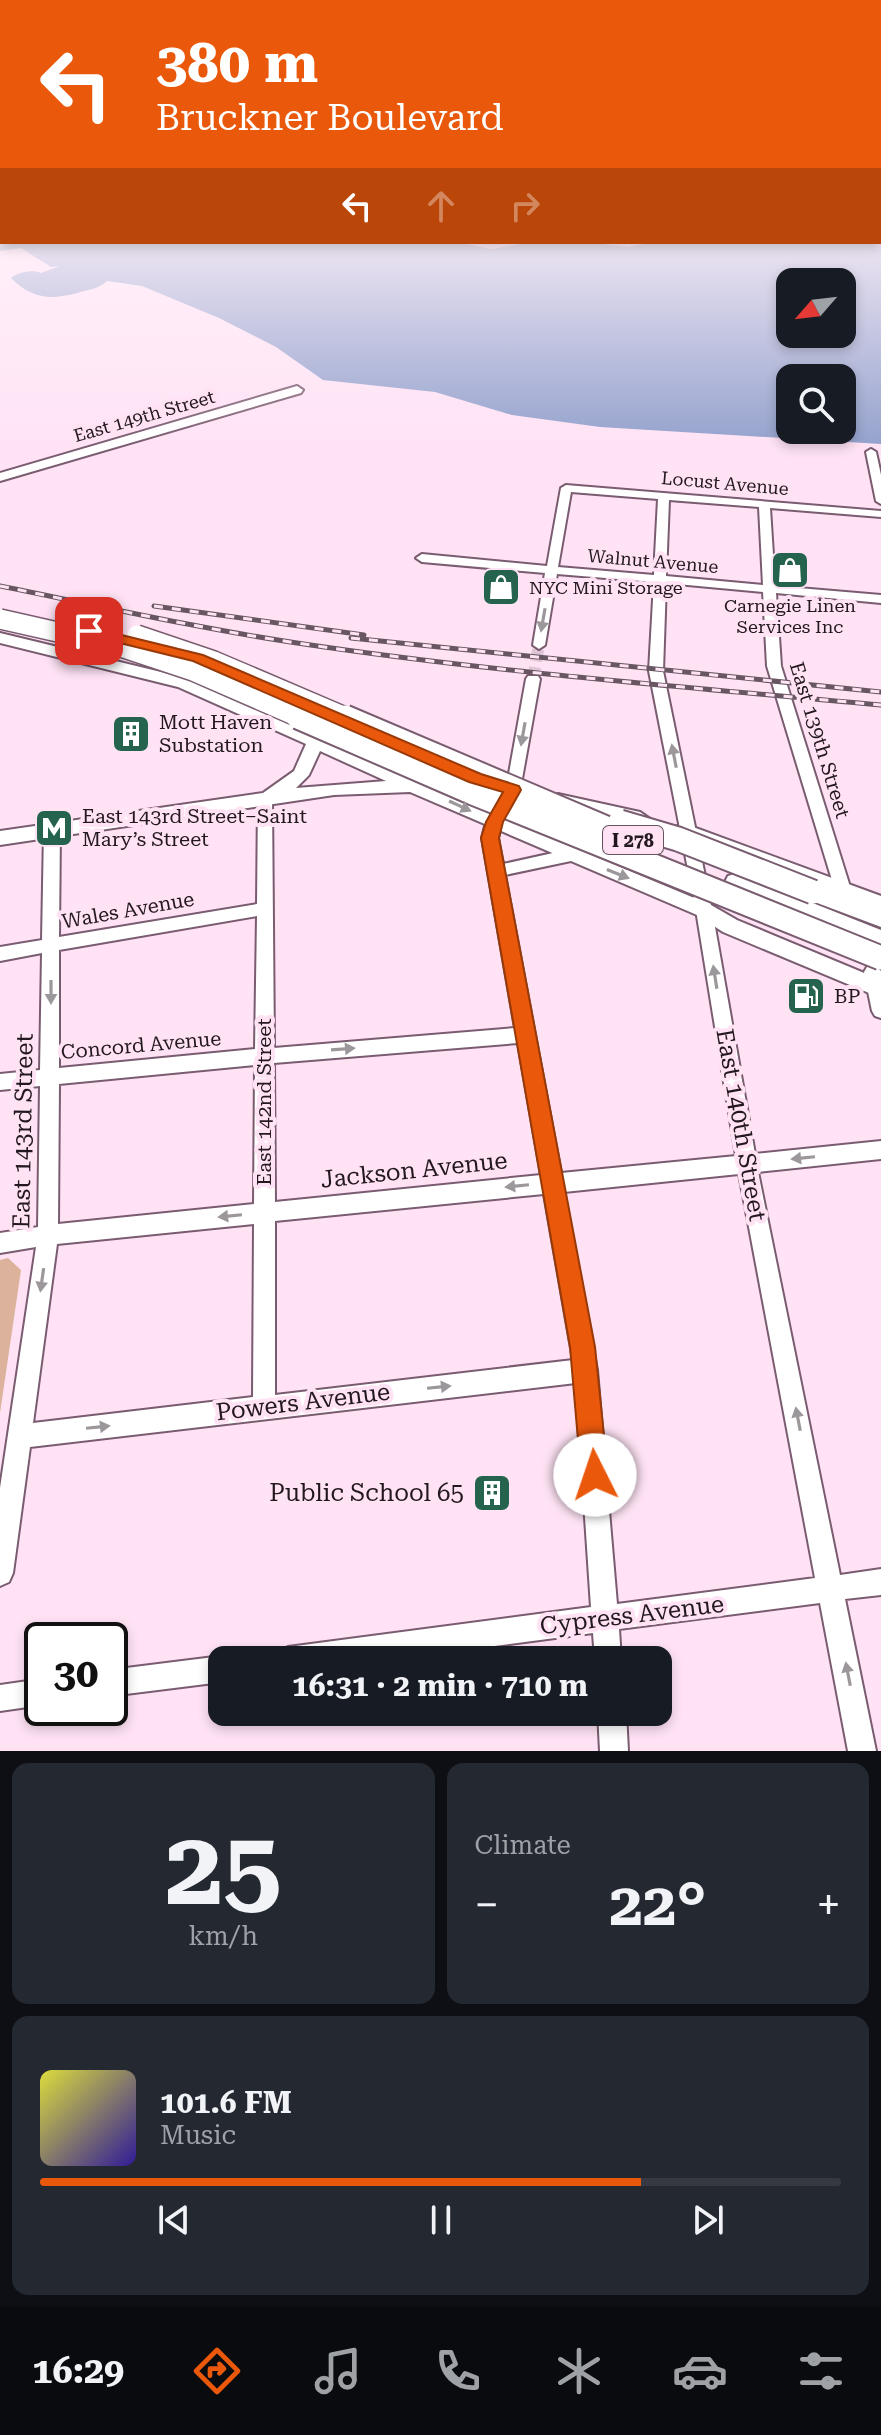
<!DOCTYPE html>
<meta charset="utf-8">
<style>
body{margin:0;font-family:"Roboto Serif",serif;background:#242831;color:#f1f3f6;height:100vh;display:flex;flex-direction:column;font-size:30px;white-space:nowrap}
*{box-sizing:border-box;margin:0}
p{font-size:26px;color:#9ea1a6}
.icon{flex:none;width:44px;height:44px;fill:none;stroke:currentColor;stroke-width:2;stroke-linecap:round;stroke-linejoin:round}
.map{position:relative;height:1751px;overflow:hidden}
.details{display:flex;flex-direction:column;gap:12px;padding:12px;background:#0d0f14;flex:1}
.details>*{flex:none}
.guide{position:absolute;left:0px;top:0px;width:882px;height:244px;box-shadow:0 4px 12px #0003;background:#ea580c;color:#fff;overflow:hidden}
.needle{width:52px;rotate:242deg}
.controls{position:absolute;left:776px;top:268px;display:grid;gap:16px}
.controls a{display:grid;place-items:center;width:80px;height:80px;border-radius:16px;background:#171b24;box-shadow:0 4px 12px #0003;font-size:40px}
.speed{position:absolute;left:24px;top:1622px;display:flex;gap:16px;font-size:40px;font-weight:700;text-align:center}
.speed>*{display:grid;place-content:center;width:104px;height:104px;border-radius:50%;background:#171b24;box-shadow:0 4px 12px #0003;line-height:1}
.speed .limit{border:4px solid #111;border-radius:12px;background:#fff;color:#111}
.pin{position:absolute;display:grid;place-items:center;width:68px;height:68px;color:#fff;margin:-34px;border-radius:16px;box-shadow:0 4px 12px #0006}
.me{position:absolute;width:88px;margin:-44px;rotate:356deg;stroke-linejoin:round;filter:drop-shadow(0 0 6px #0008)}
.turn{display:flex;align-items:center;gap:28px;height:168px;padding:0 24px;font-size:36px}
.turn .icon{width:104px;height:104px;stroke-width:2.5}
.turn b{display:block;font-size:56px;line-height:68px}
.lanes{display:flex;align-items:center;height:76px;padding:0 24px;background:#0003;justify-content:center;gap:40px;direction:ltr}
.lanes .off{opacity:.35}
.big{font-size:60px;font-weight:700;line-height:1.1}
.details .widget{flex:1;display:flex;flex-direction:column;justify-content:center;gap:12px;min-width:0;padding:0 28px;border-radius:16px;background:#242831}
.details .dial{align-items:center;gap:0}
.dial b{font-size:104px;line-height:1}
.song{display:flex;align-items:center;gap:24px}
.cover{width:96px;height:96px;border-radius:12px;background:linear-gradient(135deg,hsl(60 70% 55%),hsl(250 70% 35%))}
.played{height:8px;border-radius:4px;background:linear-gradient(90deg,#ea580c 75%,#363941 75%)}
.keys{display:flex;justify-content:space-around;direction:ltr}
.heat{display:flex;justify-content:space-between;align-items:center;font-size:44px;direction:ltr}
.details .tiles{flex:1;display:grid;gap:12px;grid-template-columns:1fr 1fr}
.widget:last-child{grid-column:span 2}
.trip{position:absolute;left:208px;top:1646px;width:464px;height:80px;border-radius:16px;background:#171b24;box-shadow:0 4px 12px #0003;font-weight:700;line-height:80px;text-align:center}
.tabs{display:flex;height:128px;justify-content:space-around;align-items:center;background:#090b0e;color:#9ea1a6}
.tabs .icon{width:56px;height:56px}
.tabs .active{color:#ea580c}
.tabs b{font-size:36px;color:#f1f3f6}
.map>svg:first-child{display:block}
.green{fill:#ddb29d}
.water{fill:#94a2cd;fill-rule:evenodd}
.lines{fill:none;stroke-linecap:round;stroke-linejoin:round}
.minor-tunnel{stroke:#dec4d5;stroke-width:12;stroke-dasharray:12 6;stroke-linecap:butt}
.minor-casing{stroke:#7a5c70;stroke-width:4}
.major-casing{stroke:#7a5c70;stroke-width:4}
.highway-casing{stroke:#7a5c70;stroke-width:4}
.minor{fill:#fff;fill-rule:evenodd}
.major{fill:#fff;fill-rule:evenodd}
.highway{fill:#fff;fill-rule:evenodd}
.rail-casing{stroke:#685763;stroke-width:5}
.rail{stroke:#ffe3f5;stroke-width:3;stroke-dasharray:9;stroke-linecap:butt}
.highway-bridge-far1-casing{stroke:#7a5c70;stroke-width:22;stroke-linecap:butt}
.highway-bridge-casing{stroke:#7a5c70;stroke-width:27;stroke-linecap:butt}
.highway-bridge-far1{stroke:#fff;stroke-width:19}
.highway-bridge{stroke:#fff;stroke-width:23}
.oneway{fill:#9c979b}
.route{fill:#ea580c;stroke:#983908;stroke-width:2}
.labels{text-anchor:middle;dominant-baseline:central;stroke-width:8;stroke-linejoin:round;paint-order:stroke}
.far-street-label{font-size:18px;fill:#231720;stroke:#ffe3f5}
.far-poi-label{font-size:18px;fill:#231720;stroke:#ffe3f5;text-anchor:start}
.shield{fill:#ffe3f5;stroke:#655460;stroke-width:2}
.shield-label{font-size:18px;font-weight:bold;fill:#231720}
.poi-label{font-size:20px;fill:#231720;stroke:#ffe3f5;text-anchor:start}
.street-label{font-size:20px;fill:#231720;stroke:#ffe3f5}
.near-street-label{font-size:24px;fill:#231720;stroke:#ffe3f5}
.near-poi-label{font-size:24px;fill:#231720;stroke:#ffe3f5;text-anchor:end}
</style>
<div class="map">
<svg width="881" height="1751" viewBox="0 0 881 1751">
<rect width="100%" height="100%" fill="#ffe3f5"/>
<polygon class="green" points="8,1258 21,1270 0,1413 0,1260"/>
<path class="water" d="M881,200V444L600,427L512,415L435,392L323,380L276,347L219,318L142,286L107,281C97,290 89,289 77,293C50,300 32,299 11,278C18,272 33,269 41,273L60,266L51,267L21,248L0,251L2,220V242H456L491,249L534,242H585L628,247L655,242H880ZM790,282H842V334H790ZM790,378H842V430H790Z"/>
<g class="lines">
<polyline class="minor-tunnel" points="533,679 539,645"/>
<g class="minor-casing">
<g id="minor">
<polygon points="871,449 876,452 881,475 881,504 876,501 866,452"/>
<path d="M566,485L881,511V517L770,508L775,586L881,595V603L776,593L781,666L851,890L849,894L843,896L835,890L767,666L763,592L666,583L663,671L712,910L755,1154L881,1141V1159L758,1172L840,1575L881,1569V1595L845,1599L876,1751H848L820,1603L619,1629L621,1660H595L593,1633L388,1660H275L279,1651L288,1647L591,1607L576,1383L30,1447L13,1573L9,1582L0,1586V1488L36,1247L0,1253V1233L38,1227L40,1086L0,1090V1074L40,1070L42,953L0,961V947L42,940L44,830L47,826H57L60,830L59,937L257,904L258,798L260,794H270L272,798L274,1048L515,1028L482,838L486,822L506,790L526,679L528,676H538L540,679L520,790L502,822L498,838L503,864L571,849L579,855L571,861L505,875L561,1173L736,1156L696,910L649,671L654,582L557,574L545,645L539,649L533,645L545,573L422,562L416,558L422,554L547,566L561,488ZM571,492L658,499L654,575L558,567ZM669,500L759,507L763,585L666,576ZM257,916L255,1049L59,1068V950ZM518,1043L541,1175L275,1202L274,1063ZM255,1065L254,1204L58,1224L59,1084ZM739,1174L815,1578L617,1604L597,1370L564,1192ZM544,1194L573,1360L275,1395V1221ZM254,1224L253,1397L33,1423L57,1244Z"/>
<polygon points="873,965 881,971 881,1018 875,1016 872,1011 864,972 867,967"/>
<polygon points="222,1656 232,1660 222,1660 222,1682 110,1696 110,1670"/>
<polygon points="42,1679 42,1705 0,1711 0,1685"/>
<polygon points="598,1712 626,1712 628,1751 600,1751"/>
</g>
</g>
<g class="major-casing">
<g id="major">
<polygon points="297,386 303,390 301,393 0,481 0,473"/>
<path d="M0,633L190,679L322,738H336L337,745L501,817L711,905L737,920L881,980V998L723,932L697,915L410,792L334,795L0,845V831L263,793L294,771L306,744L178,687L0,643ZM320,751L386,781L296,788L309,775Z"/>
<polygon points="558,794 640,812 650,819 640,826 551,805 549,800"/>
<polygon points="682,823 881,896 881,912 675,835 672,830"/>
</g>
</g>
<g class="highway-casing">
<g id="highway">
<polygon points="737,873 881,930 881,951 728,888 725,882 728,876"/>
<polygon points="813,883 881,908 881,927 804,898 801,892 804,886"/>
</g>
</g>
<use href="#minor" class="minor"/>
<use href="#major" class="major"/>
<use href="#highway" class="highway"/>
<g class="rail-casing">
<g id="rail">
<path d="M0,586C99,606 197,628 297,643C491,672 686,687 881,705"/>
<polyline points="154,606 364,635"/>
<polyline points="351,638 881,692"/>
</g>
</g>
<use href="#rail" class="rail"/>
<g class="highway-bridge-far1-casing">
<g id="highway-bridge-far1">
<polyline points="0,619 115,645 193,671 303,719"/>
<polyline points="137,635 214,661 350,719"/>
</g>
</g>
<g class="highway-bridge-casing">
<g id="highway-bridge">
<polyline points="298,717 473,793 881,958"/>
<polyline points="345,717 639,842"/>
<polyline points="620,822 678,839 813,892"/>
</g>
</g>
<use href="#highway-bridge-far1" class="highway-bridge-far1"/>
<use href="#highway-bridge" class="highway-bridge"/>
</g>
<defs><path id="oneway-solid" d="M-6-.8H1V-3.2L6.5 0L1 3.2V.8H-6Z" transform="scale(2)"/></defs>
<g class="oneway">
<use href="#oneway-solid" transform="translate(543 620) rotate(100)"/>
<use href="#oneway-solid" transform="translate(523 734) rotate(100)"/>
<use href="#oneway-solid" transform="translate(674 756) rotate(-101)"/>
<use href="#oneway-solid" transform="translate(460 806) rotate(25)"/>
<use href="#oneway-solid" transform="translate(618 874) rotate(22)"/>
<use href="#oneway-solid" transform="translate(715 977) rotate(-99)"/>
<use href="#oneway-solid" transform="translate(51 992) rotate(90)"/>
<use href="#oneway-solid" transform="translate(343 1049) rotate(-4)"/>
<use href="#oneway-solid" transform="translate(803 1158) rotate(174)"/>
<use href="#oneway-solid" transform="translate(517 1186) rotate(174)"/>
<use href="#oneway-solid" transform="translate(230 1216) rotate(174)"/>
<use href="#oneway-solid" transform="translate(42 1280) rotate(98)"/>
<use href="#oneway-solid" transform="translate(439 1387) rotate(-6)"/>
<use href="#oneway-solid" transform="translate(798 1419) rotate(-101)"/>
<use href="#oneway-solid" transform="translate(98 1427) rotate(-6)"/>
<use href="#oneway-solid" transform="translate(848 1674) rotate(-101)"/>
</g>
<linearGradient id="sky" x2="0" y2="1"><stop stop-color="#86addd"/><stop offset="0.45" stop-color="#fff2fa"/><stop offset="1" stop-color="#fff2fa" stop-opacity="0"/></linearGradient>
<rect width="881" height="445" fill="url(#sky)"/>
<polygon class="route" points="89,627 203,655 481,774 519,786 521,790 503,822 499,838 595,1347 608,1475 604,1484 595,1488 585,1484 581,1475 570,1347 481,838 486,822 503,792 469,782 193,661 83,634 83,628"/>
<defs>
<g id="shop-square" transform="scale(2)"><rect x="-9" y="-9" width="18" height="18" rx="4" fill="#26634f" stroke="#ffe3f5"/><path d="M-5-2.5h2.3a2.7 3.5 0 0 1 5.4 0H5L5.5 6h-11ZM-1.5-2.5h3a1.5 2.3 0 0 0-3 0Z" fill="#fff"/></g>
<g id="building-square" transform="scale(2)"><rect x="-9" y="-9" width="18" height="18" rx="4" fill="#26634f" stroke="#ffe3f5"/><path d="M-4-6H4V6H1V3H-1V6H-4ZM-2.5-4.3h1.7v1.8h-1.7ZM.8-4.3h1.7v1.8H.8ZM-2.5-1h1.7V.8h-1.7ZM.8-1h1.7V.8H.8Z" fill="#fff"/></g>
<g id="metro-square" transform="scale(2)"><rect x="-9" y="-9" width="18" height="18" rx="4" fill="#26634f" stroke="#ffe3f5"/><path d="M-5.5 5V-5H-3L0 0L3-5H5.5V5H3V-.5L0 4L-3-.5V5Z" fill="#fff"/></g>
<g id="fuel-square" transform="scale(2)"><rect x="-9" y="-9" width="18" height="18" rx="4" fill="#26634f" stroke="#ffe3f5"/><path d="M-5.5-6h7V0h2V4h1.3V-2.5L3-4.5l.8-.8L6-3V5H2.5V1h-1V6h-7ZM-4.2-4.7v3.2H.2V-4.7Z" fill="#fff"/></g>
</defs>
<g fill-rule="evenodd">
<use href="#shop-square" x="790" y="570"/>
<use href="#shop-square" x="501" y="587"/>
<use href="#building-square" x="131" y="734"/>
<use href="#metro-square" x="54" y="828"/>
<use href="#fuel-square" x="806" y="996"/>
<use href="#building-square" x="492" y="1493"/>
</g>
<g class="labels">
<g class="far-street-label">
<text transform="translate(144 416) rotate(-16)">East 149th Street</text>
<text transform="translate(725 483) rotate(5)">Locust Avenue</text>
<text transform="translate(653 561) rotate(5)">Walnut Avenue</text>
</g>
<g class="far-poi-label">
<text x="529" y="587">NYC Mini Storage</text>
<text x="790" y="605" text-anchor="middle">Carnegie Linen<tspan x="790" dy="21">Services Inc</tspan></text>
</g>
<rect class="shield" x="603" y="826" width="60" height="28" rx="6"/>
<g class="shield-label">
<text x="633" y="840">I 278</text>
</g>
<g class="poi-label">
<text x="159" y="722">Mott Haven<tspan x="159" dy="23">Substation</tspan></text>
<text x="82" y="816">East 143rd Street–Saint<tspan x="82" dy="23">Mary’s Street</tspan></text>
<text x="834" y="996">BP</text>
</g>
<g class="street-label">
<text transform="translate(820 740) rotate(73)">East 139th Street</text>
<text transform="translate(128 910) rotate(-10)">Wales Avenue</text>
<text transform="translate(141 1045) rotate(-5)">Concord Avenue</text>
<text transform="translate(264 1102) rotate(-90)">East 142nd Street</text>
</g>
<g class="near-street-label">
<text transform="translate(741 1125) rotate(80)">East 140th Street</text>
<text transform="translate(23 1131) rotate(-89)">East 143rd Street</text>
<text transform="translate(414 1170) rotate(-6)">Jackson Avenue</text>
<text transform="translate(303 1402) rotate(-7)">Powers Avenue</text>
<text transform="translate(632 1615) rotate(-7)">Cypress Avenue</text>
</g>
<g class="near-poi-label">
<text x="464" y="1493">Public School 65</text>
</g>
</g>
</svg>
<div class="controls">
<a><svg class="needle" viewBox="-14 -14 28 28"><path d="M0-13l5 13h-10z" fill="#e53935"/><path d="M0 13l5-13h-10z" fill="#9ea1a6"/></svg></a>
<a><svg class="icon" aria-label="search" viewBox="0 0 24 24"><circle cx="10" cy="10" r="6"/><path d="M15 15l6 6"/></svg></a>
</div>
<div class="speed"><div class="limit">30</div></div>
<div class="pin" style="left:89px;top:631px;background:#d93025"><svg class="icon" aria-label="arrive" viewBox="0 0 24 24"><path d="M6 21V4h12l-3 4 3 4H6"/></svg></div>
<svg class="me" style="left:595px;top:1475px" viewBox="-20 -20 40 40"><circle r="19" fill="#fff"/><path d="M0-13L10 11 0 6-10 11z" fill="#ea580c"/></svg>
<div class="trip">16:31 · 2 min · 710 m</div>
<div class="guide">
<div class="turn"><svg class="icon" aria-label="left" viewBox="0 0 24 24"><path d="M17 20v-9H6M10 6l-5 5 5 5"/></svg><div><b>380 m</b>Bruckner Boulevard</div></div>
<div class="lanes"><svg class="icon" aria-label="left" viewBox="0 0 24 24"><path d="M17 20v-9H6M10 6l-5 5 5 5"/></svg><svg class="icon off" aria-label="ahead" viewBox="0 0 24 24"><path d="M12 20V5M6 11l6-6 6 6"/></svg><svg class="icon off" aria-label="right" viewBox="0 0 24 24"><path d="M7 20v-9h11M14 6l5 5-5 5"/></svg></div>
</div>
</div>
<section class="details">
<div class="tiles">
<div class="widget dial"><b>25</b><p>km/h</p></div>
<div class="widget"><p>Climate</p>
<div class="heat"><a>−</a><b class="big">22°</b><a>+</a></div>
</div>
<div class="widget">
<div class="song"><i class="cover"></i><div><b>101.6 FM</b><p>Music</p></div></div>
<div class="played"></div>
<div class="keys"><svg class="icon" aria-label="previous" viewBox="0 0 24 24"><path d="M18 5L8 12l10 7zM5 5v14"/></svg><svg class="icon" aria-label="pause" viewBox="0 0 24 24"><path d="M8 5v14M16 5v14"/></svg><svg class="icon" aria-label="next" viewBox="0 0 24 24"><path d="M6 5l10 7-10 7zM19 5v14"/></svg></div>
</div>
</div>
</section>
<nav class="tabs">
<b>16:29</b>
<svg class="icon active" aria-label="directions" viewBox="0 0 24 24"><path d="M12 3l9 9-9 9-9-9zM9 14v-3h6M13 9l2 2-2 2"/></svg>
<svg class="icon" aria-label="music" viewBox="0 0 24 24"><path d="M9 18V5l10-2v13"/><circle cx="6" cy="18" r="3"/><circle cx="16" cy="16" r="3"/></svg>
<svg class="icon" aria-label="phone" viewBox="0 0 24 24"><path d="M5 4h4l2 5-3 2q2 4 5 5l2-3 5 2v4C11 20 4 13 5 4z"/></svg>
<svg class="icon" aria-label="climate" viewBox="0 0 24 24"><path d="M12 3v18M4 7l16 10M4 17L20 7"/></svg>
<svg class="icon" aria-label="car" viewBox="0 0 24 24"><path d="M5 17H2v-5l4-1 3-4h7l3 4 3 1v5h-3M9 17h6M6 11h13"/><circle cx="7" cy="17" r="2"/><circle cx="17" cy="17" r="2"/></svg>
<svg class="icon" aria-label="filters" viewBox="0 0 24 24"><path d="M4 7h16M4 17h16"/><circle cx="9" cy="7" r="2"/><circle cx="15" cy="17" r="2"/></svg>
</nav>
